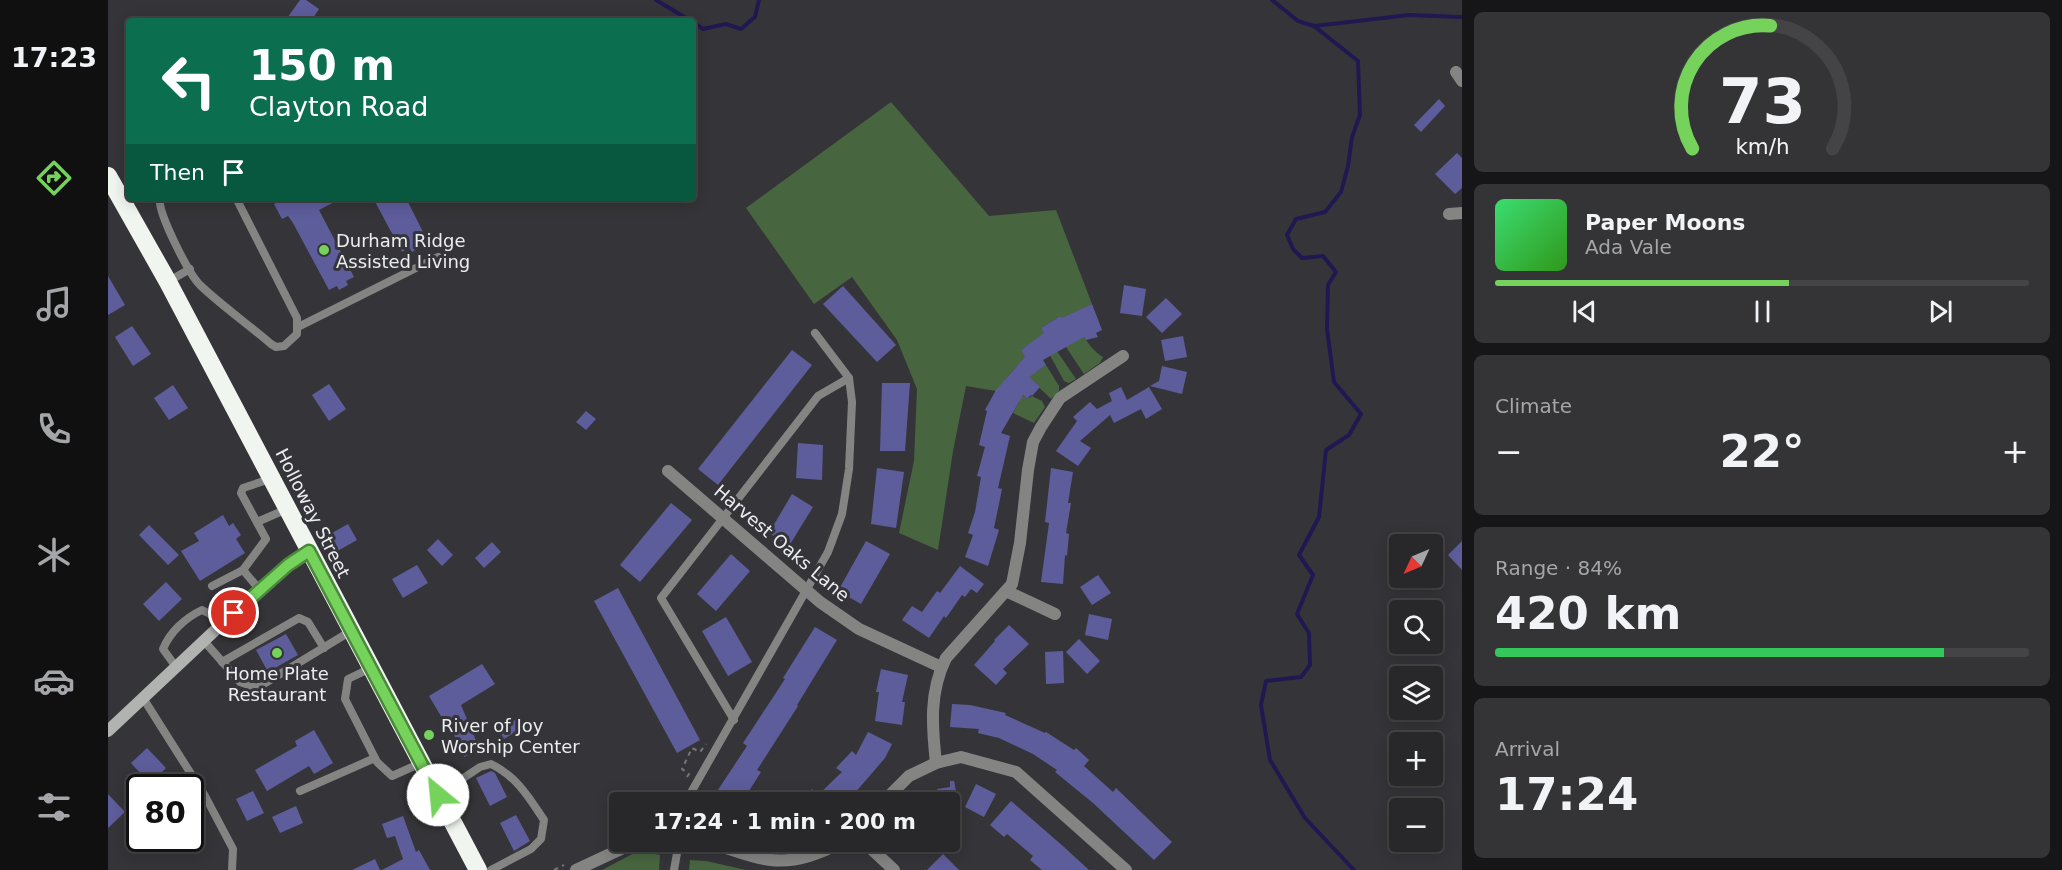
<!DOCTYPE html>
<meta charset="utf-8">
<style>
body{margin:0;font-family:"DejaVu Sans",sans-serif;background:#343437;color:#f1f3f6;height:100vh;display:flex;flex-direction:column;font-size:22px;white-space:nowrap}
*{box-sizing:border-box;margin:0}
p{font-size:20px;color:#a5a6a9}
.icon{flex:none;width:33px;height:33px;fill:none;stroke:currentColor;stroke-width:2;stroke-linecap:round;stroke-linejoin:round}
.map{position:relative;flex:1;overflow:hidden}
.side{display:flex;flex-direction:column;gap:12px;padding:12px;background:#161618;width:600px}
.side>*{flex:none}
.guide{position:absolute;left:18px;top:18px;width:570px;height:183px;border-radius:6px;box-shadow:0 3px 15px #0003,0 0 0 2px #444447;background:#0b6e4f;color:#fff;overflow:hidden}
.needle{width:39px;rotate:226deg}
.buttons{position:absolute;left:1281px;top:534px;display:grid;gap:12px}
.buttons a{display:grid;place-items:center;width:54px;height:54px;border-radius:6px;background:#28282b;box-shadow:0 3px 15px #0003,0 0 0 2px #444447;font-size:30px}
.speed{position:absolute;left:18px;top:774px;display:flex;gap:12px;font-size:30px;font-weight:700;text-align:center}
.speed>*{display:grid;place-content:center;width:78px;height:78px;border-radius:50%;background:#28282b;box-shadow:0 3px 15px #0003,0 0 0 2px #444447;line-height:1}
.speed .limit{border:3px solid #111;border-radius:9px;background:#fff;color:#111}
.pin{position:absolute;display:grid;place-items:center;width:51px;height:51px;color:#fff;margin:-26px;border:3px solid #fff;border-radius:50%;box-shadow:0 2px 6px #0007}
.me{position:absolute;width:66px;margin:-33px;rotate:332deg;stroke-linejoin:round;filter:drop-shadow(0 0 4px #0008)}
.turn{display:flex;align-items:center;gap:21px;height:126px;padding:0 24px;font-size:27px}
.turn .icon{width:78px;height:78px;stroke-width:2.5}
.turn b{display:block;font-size:42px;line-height:51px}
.then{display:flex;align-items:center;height:57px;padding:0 24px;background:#0003;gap:12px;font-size:22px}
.big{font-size:45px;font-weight:800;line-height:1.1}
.side .card{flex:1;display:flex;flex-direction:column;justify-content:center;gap:9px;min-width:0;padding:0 21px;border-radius:9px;background:#343437}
.side .dial{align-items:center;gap:0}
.dial svg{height:156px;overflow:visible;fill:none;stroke:#444447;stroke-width:7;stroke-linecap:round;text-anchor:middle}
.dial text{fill:#f1f3f6;stroke:none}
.song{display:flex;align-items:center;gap:18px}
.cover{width:72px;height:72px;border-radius:9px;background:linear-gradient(135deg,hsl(140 70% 55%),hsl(110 70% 35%))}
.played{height:6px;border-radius:3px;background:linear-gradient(90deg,#75d25b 55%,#444447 55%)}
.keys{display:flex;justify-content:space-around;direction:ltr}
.heat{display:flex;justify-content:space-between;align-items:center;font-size:33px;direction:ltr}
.charge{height:9px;border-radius:4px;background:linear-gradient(90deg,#34c759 84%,#444447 0)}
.trip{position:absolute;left:501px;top:792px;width:351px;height:60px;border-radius:6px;background:#28282b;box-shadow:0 3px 15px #0003,0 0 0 2px #444447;font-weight:800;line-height:60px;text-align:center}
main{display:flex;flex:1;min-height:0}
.tab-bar{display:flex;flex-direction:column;width:108px;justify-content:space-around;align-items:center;background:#101011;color:#a5a6a9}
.tab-bar .icon{width:42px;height:42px}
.tab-bar .current{color:#75d25b}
.tab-bar b{font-size:27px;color:#f1f3f6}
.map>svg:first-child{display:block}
.green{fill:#47663f}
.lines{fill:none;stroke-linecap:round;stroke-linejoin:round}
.stream{stroke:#201951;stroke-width:4}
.building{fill:#5e5d9c}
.path{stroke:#747578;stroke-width:2;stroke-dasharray:4.5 4.5;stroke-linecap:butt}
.lane{stroke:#848583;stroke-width:8}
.street{stroke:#848583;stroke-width:12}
.secondary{stroke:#b0b3af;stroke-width:12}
.highway{stroke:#f1f5f0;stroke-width:18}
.route-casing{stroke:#4c883b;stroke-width:15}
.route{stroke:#75d25b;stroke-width:10}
.poi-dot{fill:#75d25b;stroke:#353539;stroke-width:2}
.labels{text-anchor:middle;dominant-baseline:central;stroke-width:6;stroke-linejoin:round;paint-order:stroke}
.poi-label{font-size:18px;fill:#ecedf0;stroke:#353539;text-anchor:start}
.street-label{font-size:18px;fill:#ecedf0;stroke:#353539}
</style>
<main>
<nav class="tab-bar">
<b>17:23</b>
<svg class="icon current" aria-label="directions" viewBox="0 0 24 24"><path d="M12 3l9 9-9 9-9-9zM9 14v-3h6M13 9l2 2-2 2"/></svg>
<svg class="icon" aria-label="music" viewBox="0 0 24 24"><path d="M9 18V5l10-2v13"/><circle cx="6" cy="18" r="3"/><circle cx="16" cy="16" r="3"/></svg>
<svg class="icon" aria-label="phone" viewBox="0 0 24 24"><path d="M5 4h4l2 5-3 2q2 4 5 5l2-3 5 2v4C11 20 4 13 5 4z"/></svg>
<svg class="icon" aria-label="climate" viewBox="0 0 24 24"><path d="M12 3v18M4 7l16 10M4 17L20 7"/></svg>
<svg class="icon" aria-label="car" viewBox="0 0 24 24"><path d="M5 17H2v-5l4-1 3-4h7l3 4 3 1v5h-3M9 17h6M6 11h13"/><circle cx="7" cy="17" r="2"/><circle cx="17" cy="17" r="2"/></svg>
<svg class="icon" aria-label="filters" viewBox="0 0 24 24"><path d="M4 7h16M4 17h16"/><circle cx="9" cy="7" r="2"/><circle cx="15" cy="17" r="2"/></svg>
</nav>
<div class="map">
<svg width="1354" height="870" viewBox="0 0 1354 870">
<rect width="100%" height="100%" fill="#353539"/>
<g class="green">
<path d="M783,102L881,216L948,210L984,304L966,313C973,331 978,346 995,357L992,363L976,374L958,347L965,334L952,316L933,328L968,379L961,383L956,381L932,337L913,350L928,372L938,365L951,386V391L943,399L909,366L897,380L919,399L924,396L934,401L937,407L926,423L905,413L911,402L888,391L858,386L845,451L830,550L791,533L806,461L809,389L789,340L744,277L706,304L638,208Z"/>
<polygon points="530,851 552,855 551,870 494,870"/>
<polygon points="582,860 598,861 638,870 581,870"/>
</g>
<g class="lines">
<g class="stream">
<polyline points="548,0 583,21"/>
<polyline points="1164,0 1190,21 1206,26 1301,15 1354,17"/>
<polyline points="585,22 595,29 618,24 633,29 647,17 651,0"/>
<polyline points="1206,26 1250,61 1252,115 1244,137 1240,166 1233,192 1217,212 1188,219 1179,235 1185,249 1194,258 1215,256 1228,272 1220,285 1219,329 1226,382 1253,414 1241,435 1218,450 1211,517 1191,555 1205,575 1189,614 1201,633 1202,665 1193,677 1158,681 1153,705 1162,760 1197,818 1246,870"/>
</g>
</g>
<g class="building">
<polygon points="192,0 198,0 211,9 203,21 177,21"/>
<polygon points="1331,99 1337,106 1313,132 1306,125"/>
<polygon points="1349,153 1354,158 1354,188 1347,194 1327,174"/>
<polygon points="177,198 234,198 211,210 246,277 238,281 240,285 231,290 229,286 221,290 185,223 180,216 174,219 166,204"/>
<polygon points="265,198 298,198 318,238 311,242 313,247 304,252 301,247 294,252"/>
<polygon points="0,276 17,305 0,315"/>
<polygon points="1016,285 1038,289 1034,316 1012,313"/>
<polygon points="735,286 788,345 769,362 715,304"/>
<polygon points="1058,298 1074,314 1054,333 1038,317"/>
<polygon points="984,304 994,330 988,333 990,337 978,340 976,337 935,360 938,365 921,377 932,387 924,396 923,395 919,399 915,395 893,433 902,436 890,488 894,489 886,528 891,530 880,566 857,557 865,535 860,533 867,512 873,477 869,476 877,447 871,445 879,411 877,410 888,390 917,357 913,350 936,333 933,328 952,316 954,318"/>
<polygon points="24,326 43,354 25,366 7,337"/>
<polygon points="1075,336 1079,357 1057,361 1053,340"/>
<polygon points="684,350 704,365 610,485 590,469"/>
<polygon points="1054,366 1079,372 1074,394 1042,386 1051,381"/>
<polygon points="774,383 802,383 797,451 772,451"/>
<polygon points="221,384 238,409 221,421 204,395"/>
<polygon points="65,385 80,408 61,420 46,398"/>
<polygon points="1013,387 1019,400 1041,387 1054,409 1038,419 1033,409 1006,423 1002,415 972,441 983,448 970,466 948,451 969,421 965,417 982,402 989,409 1004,401 1001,393"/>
<polygon points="478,411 488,419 478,430 468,422"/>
<polygon points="690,443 715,445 714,480 688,478"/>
<polygon points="769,468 796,472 788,528 763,524"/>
<polygon points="943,468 965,472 960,503 963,503 958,533 961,534 959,556 957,555 955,584 933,582 941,523 937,522"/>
<polygon points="684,494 705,507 681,546 661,533"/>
<polygon points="563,503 584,520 532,582 512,565"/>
<polygon points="115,515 121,526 125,523 133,535 128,539 137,553 92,581 73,551 91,541 86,533"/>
<polygon points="240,524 249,540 226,553 217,537"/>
<polygon points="41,525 71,555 60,565 31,535"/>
<polygon points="330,539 345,555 334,566 319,550"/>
<polygon points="758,541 782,554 753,604 730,591"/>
<polygon points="1354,541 1354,570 1340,555"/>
<polygon points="384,542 393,552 376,568 367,558"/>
<polygon points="623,554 642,571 608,611 589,594"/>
<polygon points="309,565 320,583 295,598 284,579"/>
<polygon points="852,566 876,584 869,593 863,589 857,597 854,595 838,618 836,616 821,638 794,620 804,606 814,612 829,591 832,593"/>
<polygon points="990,575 1003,593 984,605 972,587"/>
<polygon points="58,582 74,599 51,621 35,604"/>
<polygon points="510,588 592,740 569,753 486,601"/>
<polygon points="981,614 1004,619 1000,640 977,635"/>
<polygon points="618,617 644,662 620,676 594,631"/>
<polygon points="901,625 921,644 895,669 899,673 888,685 866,665 887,641 886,640"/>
<polygon points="707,627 729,640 689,705 690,706 649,770 653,772 634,802 602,802 639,746 635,743 677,679 675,678"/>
<polygon points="178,634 190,655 160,672 148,650"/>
<polygon points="971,639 992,661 979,674 958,652"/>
<polygon points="955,651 956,683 938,684 937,652"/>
<polygon points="374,664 387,684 353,705 372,750 356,757 340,721 337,723 321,696"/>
<polygon points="773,669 800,675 794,702 797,702 794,725 767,721 771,692 768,692"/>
<polygon points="844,704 862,705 898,713 897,715 937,733 938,732 966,750 968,748 981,760 976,766 1005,792 1008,788 1064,842 1046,860 985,803 947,772 949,770 925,754 891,738 870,733 871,729 842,727"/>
<polygon points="407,720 412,729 396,739 391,730"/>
<polygon points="206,730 225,763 206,774 201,766 159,791 147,770 189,746 187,741"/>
<polygon points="760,732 784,744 777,758 746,794 737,802 691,802 704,789 710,795 734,772 728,768 744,751 748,755"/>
<polygon points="39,748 58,768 42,784 23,763"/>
<polygon points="383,771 387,773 399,797 382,806 368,778"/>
<polygon points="842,781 846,781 853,816 842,818 842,802 832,802 829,789 842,787"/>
<polygon points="868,784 888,794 876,817 857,807"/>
<polygon points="145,791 156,813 139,821 128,799"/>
<polygon points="0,794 17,812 0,828"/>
<polygon points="903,801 956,847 981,870 934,870 922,860 925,856 899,834 896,837 882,825"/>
<polygon points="188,806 195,823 172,833 164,817"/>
<polygon points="408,815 422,841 406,851 392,823"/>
<polygon points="295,816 308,852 311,850 322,870 274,870 295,859 287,836 279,838 274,824"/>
<polygon points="781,842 803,842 792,853"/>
<polygon points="835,854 851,870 819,870"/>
<polygon points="267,859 272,870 244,870"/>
</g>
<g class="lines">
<g class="path">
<polyline points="579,777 581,774 574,769 584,748 592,752 598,744"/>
<polyline points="446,870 456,865"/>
</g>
<g class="lane">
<path d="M52,198C49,212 81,274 92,285C114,306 140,324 163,344L168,347L176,346L189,334V318L128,198"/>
<polyline points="61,281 82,269"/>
<polyline points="190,327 330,257"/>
<polyline points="149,522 179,509"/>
<polyline points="135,570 158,539 133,493 135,488 162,479"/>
<polyline points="104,586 135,570 151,589"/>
<polyline points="96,641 132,682 149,688 243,631"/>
<polyline points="114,662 191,618 200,622 216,648"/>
<path d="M68,667L55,649C62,632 77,618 94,610L102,614L113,625"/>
<polyline points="263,668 240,679 237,699 269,762 284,776 313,763"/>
<polyline points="35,698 97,796 125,849 124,870"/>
<polyline points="626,720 553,598 710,396 741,378"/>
<polyline points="192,791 267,758"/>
<path d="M330,795L372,767L383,764C409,777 420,796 436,820L433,839L423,849L383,870"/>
<polyline points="580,802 581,796 720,552 734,514 741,469 744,402 741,378 707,333"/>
<polyline points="566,870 571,842"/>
</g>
<g class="street">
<polyline points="1348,72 1354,81"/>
<polyline points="1341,214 1354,213"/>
<polyline points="560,471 712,602 751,629 833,667"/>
<polyline points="898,591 947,614"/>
<path d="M828,763C824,727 821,692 838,658L904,584L912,543L920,470L925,442L933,427L952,398L1015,356"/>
<polyline points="775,802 801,776 828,763 853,757 908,772 1018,870"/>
<path d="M594,842C617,845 639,858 663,860C689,863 713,853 735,842"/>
<polyline points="756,842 786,870"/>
<polyline points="468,870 528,842"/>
</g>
<polyline class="secondary" points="0,731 151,589 180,565 201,551"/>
<polyline class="highway" points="0,176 60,282 370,870"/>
</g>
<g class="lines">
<g class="route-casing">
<polyline id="route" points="126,613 180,565 201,551 330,795"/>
</g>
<use href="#route" class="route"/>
</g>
<g class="poi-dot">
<circle cx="216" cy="250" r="6"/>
<circle cx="169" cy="653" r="6"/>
<circle cx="321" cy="735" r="6"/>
</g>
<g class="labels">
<g class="poi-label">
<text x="228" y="240">Durham Ridge<tspan x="228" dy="21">Assisted Living</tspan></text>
<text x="169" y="673" text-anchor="middle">Home Plate<tspan x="169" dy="21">Restaurant</tspan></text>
<text x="333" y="725">River of Joy<tspan x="333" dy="21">Worship Center</tspan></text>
</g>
<g class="street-label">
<text transform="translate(205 513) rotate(63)">Holloway Street</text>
<text transform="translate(674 543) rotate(40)">Harvest Oaks Lane</text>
</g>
</g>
</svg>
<div class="buttons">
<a><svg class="needle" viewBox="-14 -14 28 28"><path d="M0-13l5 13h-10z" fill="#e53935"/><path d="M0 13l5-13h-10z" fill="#a5a6a9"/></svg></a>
<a><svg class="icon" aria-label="search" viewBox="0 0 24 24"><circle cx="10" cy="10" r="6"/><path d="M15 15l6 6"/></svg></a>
<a><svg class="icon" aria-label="layers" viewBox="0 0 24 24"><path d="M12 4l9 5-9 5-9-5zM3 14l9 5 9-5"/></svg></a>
<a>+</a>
<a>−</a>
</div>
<div class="speed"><div class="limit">80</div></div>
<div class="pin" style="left:126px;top:613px;background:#d93025"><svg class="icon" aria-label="arrive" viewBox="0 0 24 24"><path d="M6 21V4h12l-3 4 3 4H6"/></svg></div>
<svg class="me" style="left:330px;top:795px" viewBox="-20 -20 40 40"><circle r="19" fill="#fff"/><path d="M0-13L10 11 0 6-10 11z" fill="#75d25b"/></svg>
<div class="trip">17:24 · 1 min · 200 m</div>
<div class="guide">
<div class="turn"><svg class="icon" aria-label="left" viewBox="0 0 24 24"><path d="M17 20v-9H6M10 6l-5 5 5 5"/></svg><div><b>150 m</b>Clayton Road</div></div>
<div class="then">Then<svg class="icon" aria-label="arrive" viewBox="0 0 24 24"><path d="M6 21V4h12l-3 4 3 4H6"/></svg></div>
</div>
</div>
<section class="side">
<div class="card dial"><svg viewBox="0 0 100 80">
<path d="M14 69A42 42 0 1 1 86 69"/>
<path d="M14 69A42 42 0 0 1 54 6" stroke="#75d25b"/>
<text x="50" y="56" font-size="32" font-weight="700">73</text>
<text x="50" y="72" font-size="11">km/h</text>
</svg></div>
<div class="card">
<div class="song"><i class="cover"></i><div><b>Paper Moons</b><p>Ada Vale</p></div></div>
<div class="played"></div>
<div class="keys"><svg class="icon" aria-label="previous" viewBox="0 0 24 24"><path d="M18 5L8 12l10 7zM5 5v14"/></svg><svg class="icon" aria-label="pause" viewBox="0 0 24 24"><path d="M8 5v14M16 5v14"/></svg><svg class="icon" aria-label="next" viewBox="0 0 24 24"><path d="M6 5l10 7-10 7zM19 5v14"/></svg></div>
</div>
<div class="card"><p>Climate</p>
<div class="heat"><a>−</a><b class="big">22°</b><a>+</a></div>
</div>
<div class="card"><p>Range · 84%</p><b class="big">420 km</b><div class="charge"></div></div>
<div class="card"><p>Arrival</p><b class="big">17:24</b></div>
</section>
</main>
